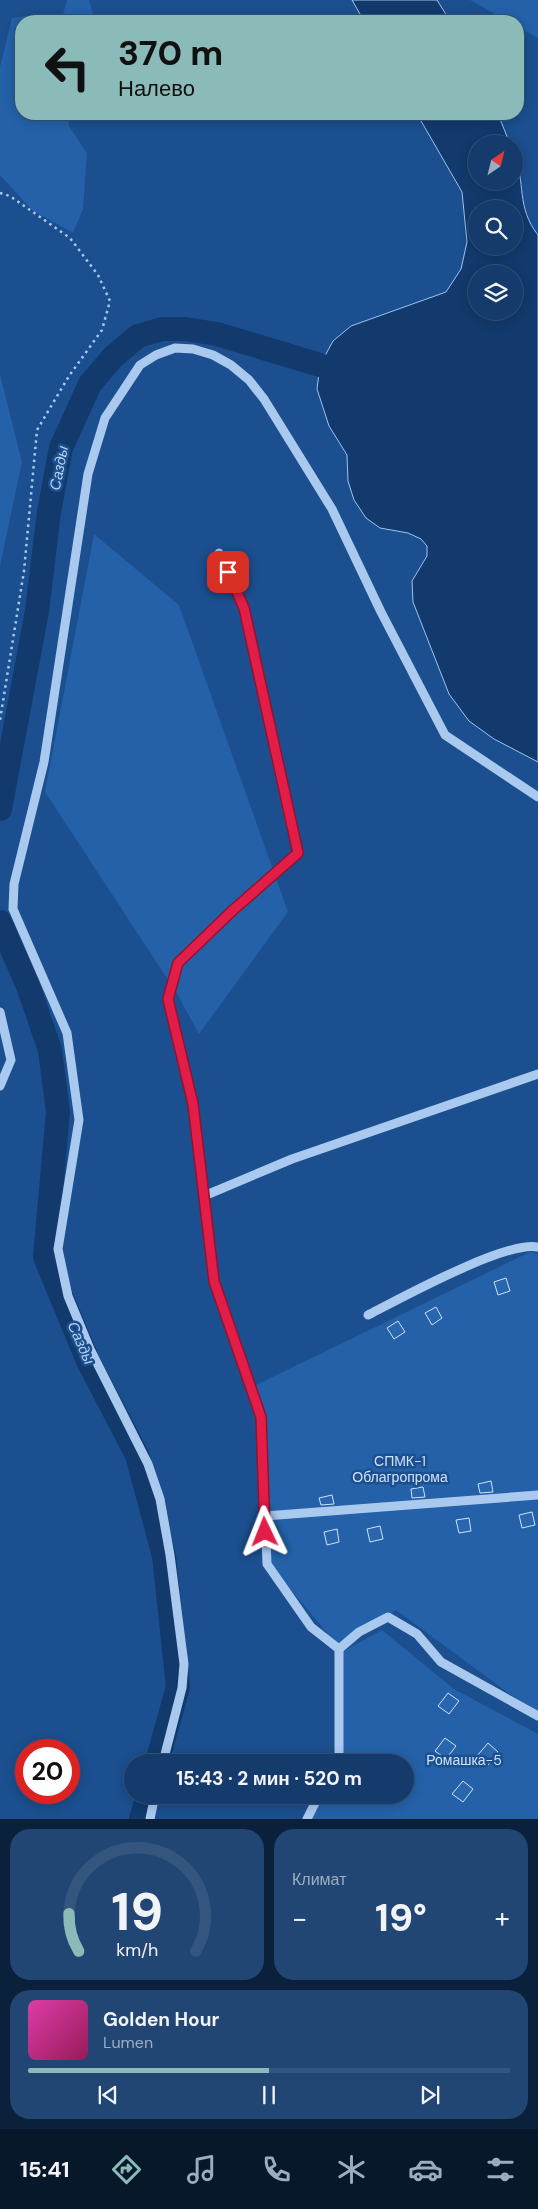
<!DOCTYPE html>
<html lang="ru">
<meta charset="utf-8">
<style>
body{margin:0;font-family:"DM Sans",sans-serif;background:#214673;color:#f1f3f6;height:100vh;display:flex;flex-direction:column;font-size:19px;white-space:nowrap}
*{box-sizing:border-box;margin:0}
p{font-size:16px;color:#9dadc1}
.icon{flex:none;width:28px;height:28px;fill:none;stroke:currentColor;stroke-width:2;stroke-linecap:round;stroke-linejoin:round}
.map{position:relative;height:1819px;overflow:hidden}
.details{display:flex;flex-direction:column;gap:10px;padding:10px;background:#0b203b;flex:1}
.details>*{flex:none}
.banner{position:absolute;left:15px;top:15px;width:509px;height:105px;border-radius:20px;box-shadow:0 2px 12px #0003,0 0 0 1px #33557e;background:#8bbbb9;color:#111;overflow:hidden}
.needle{width:32px;rotate:35deg}
.fabs{position:absolute;left:468px;top:135px;display:grid;gap:10px}
.fabs a{display:grid;place-items:center;width:55px;height:55px;border-radius:50%;background:#143b6b;box-shadow:0 2px 12px #0003,0 0 0 1px #33557e;font-size:25px}
.speed{position:absolute;left:15px;top:1739px;display:flex;gap:10px;font-size:25px;font-weight:700;text-align:center}
.speed>*{display:grid;place-content:center;width:65px;height:65px;border-radius:50%;background:#143b6b;box-shadow:0 2px 12px #0003,0 0 0 1px #33557e;line-height:1}
.speed .limit{border:8px solid #d22;background:#fff;color:#111}
.pin{position:absolute;display:grid;place-items:center;width:42px;height:42px;color:#fff;margin:-21px;border-radius:10px;box-shadow:0 2px 8px #0006}
.me{position:absolute;width:55px;margin:-28px;rotate:358deg;stroke-linejoin:round;filter:drop-shadow(0 0 4px #0008)}
.turn{display:flex;align-items:center;gap:18px;height:105px;padding:0 20px;font-size:22px}
.turn .icon{width:65px;height:65px;stroke-width:2.5}
.turn b{display:block;font-size:35px;line-height:42px}
.big{font-size:38px;font-weight:700;line-height:1.1}
.details .tile{flex:1;display:flex;flex-direction:column;justify-content:center;gap:8px;min-width:0;padding:0 18px;border-radius:20px;background:#214673}
.details .dial{align-items:center;gap:0}
.dial svg{height:130px;overflow:visible;fill:none;stroke:#33557e;stroke-width:7;stroke-linecap:round;text-anchor:middle}
.dial text{fill:#f1f3f6;stroke:none}
.song{display:flex;align-items:center;gap:15px}
.cover{width:60px;height:60px;border-radius:8px;background:linear-gradient(135deg,hsl(320 70% 55%),hsl(330 70% 35%))}
.played{height:5px;border-radius:2px;background:linear-gradient(90deg,#8bbbb9 50%,#33557e 50%)}
.keys{display:flex;justify-content:space-around;direction:ltr}
.heat{display:flex;justify-content:space-between;align-items:center;font-size:28px;direction:ltr}
.details .tiles{flex:1;display:grid;gap:10px;grid-template-columns:1fr 1fr}
.tile:last-child{grid-column:span 2}
.trip{position:absolute;left:124px;top:1754px;width:290px;height:50px;border-radius:25px;background:#143b6b;box-shadow:0 2px 12px #0003,0 0 0 1px #33557e;font-weight:700;line-height:50px;text-align:center}
.dock{display:flex;height:80px;justify-content:space-around;align-items:center;background:#08182b;color:#9dadc1}
.dock .icon{width:35px;height:35px}
.dock .active{color:#8bbbb9}
.dock b{font-size:22px;color:#f1f3f6}
.map>svg:first-child{display:block}
.green{fill:#2461a8}
.water{fill:#123a6d;stroke:#9cc4f0;fill-rule:evenodd}
.lines{fill:none;stroke-linecap:round;stroke-linejoin:round}
.river{stroke:#123a6d;stroke-width:24}
.building{fill:#2a66ad;stroke:#cfe3fa}
.path{stroke:#a9c9ee;stroke-width:2.5;stroke-dasharray:2.5 4;stroke-linecap:butt}
.minor{stroke:#a9c9ee;stroke-width:9}
.route-casing{stroke:#92132f;stroke-width:12}
.route{stroke:#e11d48;stroke-width:9}
.labels{text-anchor:middle;dominant-baseline:central;stroke-width:5;stroke-linejoin:round;paint-order:stroke}
.park-label{font-size:14px;fill:#cfe3fa;stroke:#1b4f8f}
.water-label{font-size:15px;font-style:italic;fill:#b5d3f5;stroke:#1b4f8f}
</style>
<div class="map">
<svg width="538" height="1819" viewBox="0 0 538 1819">
<rect width="100%" height="100%" fill="#1b4f8f"/>
<g class="green">
<polygon points="67,0 89,0 93,15 101,16 110,21 61,21"/>
<polygon points="470,0 538,0 538,38 518,27 518,21 507,21"/>
<polygon points="32,15 31,21 21,21 21,114 68,114 69,126 87,153 83,209 73,233 32,210 0,175 0,67 12,18"/>
<polygon points="0,374 22,462 0,566"/>
<polygon points="94,534 179,605 288,912 199,1034 176,992 45,792"/>
<polygon points="530,1252 538,1254 538,1715 396,1610 339,1647 269,1564 256,1385"/>
<polygon points="382,1630 454,1689 538,1734 538,1819 307,1819 320,1795 405,1795 405,1762 339,1762 342,1652"/>
</g>
<g class="water">
<polygon points="352,0 437,0 450,21 364,21"/>
<path d="M417,114H498L510,144H476V181H514V153C526,183 516,207 538,235V762L494,739L469,721L449,694L413,602L412,581L427,556V546L421,539L408,533L380,528L366,518L354,500L348,481L347,455L329,426L317,389L320,365L333,341L351,326L446,292L461,269L467,242L462,192ZM476,209H514V246H476ZM476,274H514V311H476Z"/>
</g>
<g class="lines">
<g class="river">
<polyline points="0,809 37,611 49,512 61,448 90,384 113,357 138,336 162,329 185,329 217,334 320,365"/>
<polyline points="0,922 28,986 50,1050 58,1112 45,1257 88,1361 137,1455 164,1556 178,1687 157,1762"/>
<polyline points="141,1819 148,1795"/>
</g>
</g>
<g class="building">
<polygon points="506,1278 510,1291 498,1295 494,1282"/>
<polygon points="436,1307 442,1318 432,1325 425,1313"/>
<polygon points="398,1321 405,1332 394,1339 387,1328"/>
<polygon points="491,1481 493,1492 480,1493 478,1484"/>
<polygon points="423,1487 425,1497 412,1498 411,1489"/>
<polygon points="332,1495 334,1504 321,1505 319,1498"/>
<polygon points="532,1512 535,1525 522,1528 519,1515"/>
<polygon points="469,1518 471,1531 459,1533 456,1520"/>
<polygon points="380,1526 383,1539 370,1542 367,1529"/>
<polygon points="337,1529 339,1542 327,1545 324,1532"/>
<polygon points="448,1693 459,1701 449,1714 438,1706"/>
<polygon points="445,1738 456,1746 446,1759 435,1751"/>
<polygon points="488,1743 498,1752 488,1765 477,1756"/>
<polygon points="463,1781 473,1789 463,1802 452,1794"/>
</g>
<g class="lines">
<polyline class="path" points="0,193 10,196 70,238 98,275 110,301 102,330 69,376 37,430 24,571 0,720"/>
<g class="minor">
<polyline points="219,553 244,608 298,853 232,911 178,963 168,999 193,1104 214,1281 261,1417 267,1564 311,1627 339,1649"/>
<polyline points="0,1012 11,1060 0,1086"/>
<polyline points="204,1196 292,1159 538,1074"/>
<path d="M368,1315C399,1299 507,1240 538,1247"/>
<polyline points="265,1516 538,1495"/>
<polyline points="339,1649 359,1632 388,1617 417,1634 441,1662 538,1716"/>
<polyline points="163,1762 182,1688 184,1664 170,1555 160,1499 148,1464 90,1349 68,1296 58,1249 79,1120 67,1033 13,909 14,884 44,762 88,474 105,418 140,365 156,355 175,348 193,349 213,355 231,365 249,380 264,399 332,509 381,612 445,735 538,797"/>
<polyline points="336,1762 339,1756 339,1649"/>
<polyline points="150,1819 155,1795"/>
<polyline points="307,1819 319,1795"/>
</g>
</g>
<g class="lines">
<g class="route-casing">
<polyline id="route" points="228,572 244,608 298,853 232,911 178,963 168,999 193,1104 214,1281 261,1417 265,1532"/>
</g>
<use href="#route" class="route"/>
</g>
<g class="labels">
<g class="park-label">
<text x="400" y="1461">СПМК-1<tspan x="400" dy="16">Облагропрома</tspan></text>
<text x="464" y="1760">Ромашка-5</text>
</g>
<g class="water-label">
<text transform="translate(59 468) rotate(-79)">Сазды</text>
<text transform="translate(81 1343) rotate(66)">Сазды</text>
</g>
</g>
</svg>
<div class="fabs">
<a><svg class="needle" viewBox="-14 -14 28 28"><path d="M0-13l5 13h-10z" fill="#e53935"/><path d="M0 13l5-13h-10z" fill="#9dadc1"/></svg></a>
<a><svg class="icon" aria-label="search" viewBox="0 0 24 24"><circle cx="10" cy="10" r="6"/><path d="M15 15l6 6"/></svg></a>
<a><svg class="icon" aria-label="layers" viewBox="0 0 24 24"><path d="M12 4l9 5-9 5-9-5zM3 14l9 5 9-5"/></svg></a>
</div>
<div class="speed"><div class="limit">20</div></div>
<div class="pin" style="left:228px;top:572px;background:#d93025"><svg class="icon" aria-label="arrive" viewBox="0 0 24 24"><path d="M6 21V4h12l-3 4 3 4H6"/></svg></div>
<svg class="me" style="left:265px;top:1532px" viewBox="-20 -20 40 40"><path d="M0-17L14 15 0 8-14 15z" fill="#e11d48" stroke="#fff" stroke-width="4"/></svg>
<div class="trip">15:43 · 2 мин · 520 m</div>
<div class="banner">
<div class="turn"><svg class="icon" aria-label="left" viewBox="0 0 24 24"><path d="M17 20v-9H6M10 6l-5 5 5 5"/></svg><div><b>370 m</b>Налево</div></div>
</div>
</div>
<section class="details">
<div class="tiles">
<div class="tile dial"><svg viewBox="0 0 100 80">
<path d="M14 69A42 42 0 1 1 86 69"/>
<path d="M14 69A42 42 0 0 1 8 46" stroke="#8bbbb9"/>
<text x="50" y="56" font-size="32" font-weight="700">19</text>
<text x="50" y="72" font-size="11">km/h</text>
</svg></div>
<div class="tile"><p>Климат</p>
<div class="heat"><a>−</a><b class="big">19°</b><a>+</a></div>
</div>
<div class="tile">
<div class="song"><i class="cover"></i><div><b>Golden Hour</b><p>Lumen</p></div></div>
<div class="played"></div>
<div class="keys"><svg class="icon" aria-label="previous" viewBox="0 0 24 24"><path d="M18 5L8 12l10 7zM5 5v14"/></svg><svg class="icon" aria-label="pause" viewBox="0 0 24 24"><path d="M8 5v14M16 5v14"/></svg><svg class="icon" aria-label="next" viewBox="0 0 24 24"><path d="M6 5l10 7-10 7zM19 5v14"/></svg></div>
</div>
</div>
</section>
<nav class="dock">
<b>15:41</b>
<svg class="icon active" aria-label="directions" viewBox="0 0 24 24"><path d="M12 3l9 9-9 9-9-9zM9 14v-3h6M13 9l2 2-2 2"/></svg>
<svg class="icon" aria-label="music" viewBox="0 0 24 24"><path d="M9 18V5l10-2v13"/><circle cx="6" cy="18" r="3"/><circle cx="16" cy="16" r="3"/></svg>
<svg class="icon" aria-label="phone" viewBox="0 0 24 24"><path d="M5 4h4l2 5-3 2q2 4 5 5l2-3 5 2v4C11 20 4 13 5 4z"/></svg>
<svg class="icon" aria-label="climate" viewBox="0 0 24 24"><path d="M12 3v18M4 7l16 10M4 17L20 7"/></svg>
<svg class="icon" aria-label="car" viewBox="0 0 24 24"><path d="M5 17H2v-5l4-1 3-4h7l3 4 3 1v5h-3M9 17h6M6 11h13"/><circle cx="7" cy="17" r="2"/><circle cx="17" cy="17" r="2"/></svg>
<svg class="icon" aria-label="filters" viewBox="0 0 24 24"><path d="M4 7h16M4 17h16"/><circle cx="9" cy="7" r="2"/><circle cx="15" cy="17" r="2"/></svg>
</nav>
